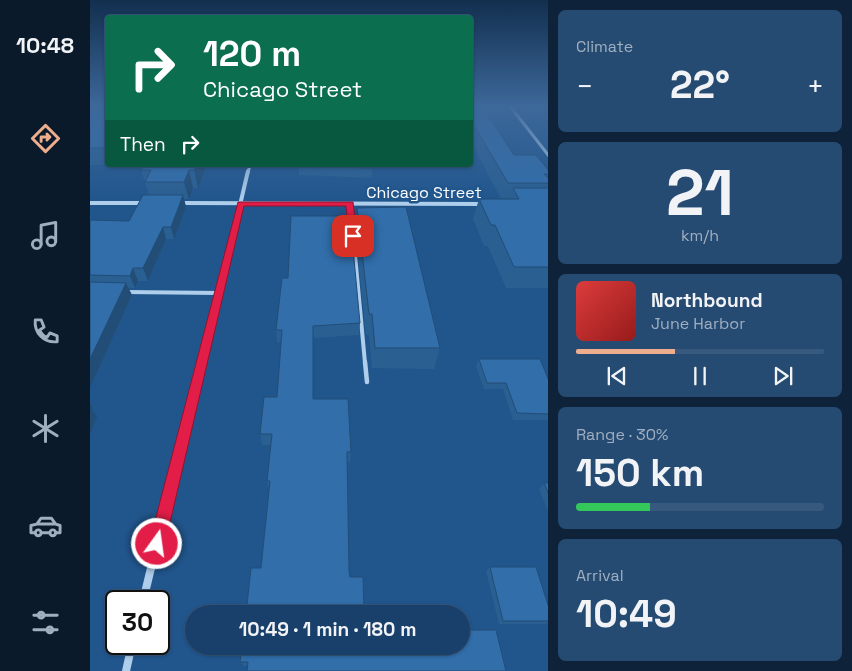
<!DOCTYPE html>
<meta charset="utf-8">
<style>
body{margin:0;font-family:"Space Grotesk",sans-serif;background:#264b72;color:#f1f3f6;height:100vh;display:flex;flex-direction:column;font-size:19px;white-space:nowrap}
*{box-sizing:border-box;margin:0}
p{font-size:16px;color:#9fafc1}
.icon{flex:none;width:28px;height:28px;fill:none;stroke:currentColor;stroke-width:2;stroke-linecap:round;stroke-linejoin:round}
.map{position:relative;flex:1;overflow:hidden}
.drawer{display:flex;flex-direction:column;gap:10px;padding:10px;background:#0e233a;width:304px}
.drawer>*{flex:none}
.hud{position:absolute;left:15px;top:15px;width:368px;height:152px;border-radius:5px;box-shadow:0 1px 4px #0004,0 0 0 1px #37597e;background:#0b6e4f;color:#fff;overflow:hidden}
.speed{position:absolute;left:15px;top:590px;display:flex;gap:10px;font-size:25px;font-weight:700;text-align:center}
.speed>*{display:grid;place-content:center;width:65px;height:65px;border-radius:50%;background:#19406a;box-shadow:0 1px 4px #0004,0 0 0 1px #37597e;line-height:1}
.speed .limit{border:2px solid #111;border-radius:8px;background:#fff;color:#111}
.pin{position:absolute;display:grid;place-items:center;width:42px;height:42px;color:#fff;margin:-21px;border-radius:10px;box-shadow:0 2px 8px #0006}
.me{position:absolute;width:55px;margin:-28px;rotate:14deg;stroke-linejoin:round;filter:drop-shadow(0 0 4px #0008)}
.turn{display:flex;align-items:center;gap:18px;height:105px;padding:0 15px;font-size:22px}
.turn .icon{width:65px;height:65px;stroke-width:2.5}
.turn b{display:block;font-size:35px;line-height:42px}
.then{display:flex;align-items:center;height:48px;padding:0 15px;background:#0003;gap:10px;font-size:19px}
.big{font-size:38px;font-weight:600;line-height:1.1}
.drawer .card{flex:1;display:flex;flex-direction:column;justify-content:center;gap:8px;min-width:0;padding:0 18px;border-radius:8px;background:#264b72}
.drawer .dial{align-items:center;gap:0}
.dial b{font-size:65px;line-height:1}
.song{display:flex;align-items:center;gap:15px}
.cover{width:60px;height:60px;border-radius:8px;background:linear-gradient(135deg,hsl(0 70% 55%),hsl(0 70% 35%))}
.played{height:5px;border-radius:2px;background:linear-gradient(90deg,#eead8d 40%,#37597e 40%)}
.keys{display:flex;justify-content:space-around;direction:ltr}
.heat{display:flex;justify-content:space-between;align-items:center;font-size:28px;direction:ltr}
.charge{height:8px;border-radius:4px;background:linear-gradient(90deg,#34c759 30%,#37597e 0)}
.trip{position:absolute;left:95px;top:605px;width:285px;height:50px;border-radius:25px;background:#19406a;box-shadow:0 1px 4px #0004,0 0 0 1px #37597e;font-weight:600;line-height:50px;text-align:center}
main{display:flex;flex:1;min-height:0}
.menu{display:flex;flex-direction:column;width:90px;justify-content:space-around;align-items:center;background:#0a1a2a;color:#9fafc1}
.menu .icon{width:35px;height:35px}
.menu .on{color:#eead8d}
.menu b{font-size:22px;color:#f1f3f6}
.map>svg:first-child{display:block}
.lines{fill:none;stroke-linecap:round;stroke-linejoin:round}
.service-far2{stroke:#afceec;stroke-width:2.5}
.service-far1{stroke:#afceec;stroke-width:4}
.service{stroke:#afceec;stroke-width:4.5}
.minor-far4{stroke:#afceec;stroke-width:3}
.minor-far3{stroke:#afceec;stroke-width:4}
.minor-far2{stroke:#afceec;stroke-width:4.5}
.minor-far1{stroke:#afceec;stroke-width:6}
.minor{stroke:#afceec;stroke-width:8}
.wall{fill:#2a5f92}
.shaded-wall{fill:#224d77}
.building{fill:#316eaa;stroke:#224d77}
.route{fill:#e11d48;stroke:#92132f}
.labels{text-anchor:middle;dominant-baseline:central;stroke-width:5;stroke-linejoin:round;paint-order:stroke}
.far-street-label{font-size:16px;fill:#fff;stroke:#21568d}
</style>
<main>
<nav class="menu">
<b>10:48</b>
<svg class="icon on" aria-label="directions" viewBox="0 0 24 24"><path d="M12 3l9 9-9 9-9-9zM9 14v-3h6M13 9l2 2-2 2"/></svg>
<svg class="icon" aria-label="music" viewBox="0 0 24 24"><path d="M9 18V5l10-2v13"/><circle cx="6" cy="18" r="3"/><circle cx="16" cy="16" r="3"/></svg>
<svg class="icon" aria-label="phone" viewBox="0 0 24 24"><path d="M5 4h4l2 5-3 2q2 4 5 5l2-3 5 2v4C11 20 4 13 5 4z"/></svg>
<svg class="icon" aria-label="climate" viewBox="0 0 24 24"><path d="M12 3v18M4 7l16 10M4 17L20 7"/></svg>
<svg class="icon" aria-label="car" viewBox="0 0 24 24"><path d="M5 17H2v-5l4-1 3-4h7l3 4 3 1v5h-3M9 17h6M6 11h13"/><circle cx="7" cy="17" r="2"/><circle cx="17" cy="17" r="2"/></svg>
<svg class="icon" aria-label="filters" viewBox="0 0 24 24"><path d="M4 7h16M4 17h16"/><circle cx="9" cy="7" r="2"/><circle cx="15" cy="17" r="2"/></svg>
</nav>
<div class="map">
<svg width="459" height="671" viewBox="0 0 459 671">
<rect width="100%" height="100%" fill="#21568d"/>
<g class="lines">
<polyline class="service-far2" points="260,204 265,256"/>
<g class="service-far1">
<polyline points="265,255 275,363"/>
<polyline points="36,292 129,293"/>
</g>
<polyline class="service" points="275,362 277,382"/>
<g class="minor-far4">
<polyline points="420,106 459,156"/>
<polyline points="158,173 160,165"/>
</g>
<g class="minor-far3">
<polyline points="0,203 55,203"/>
<polyline points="89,203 393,204"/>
<polyline points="138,256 158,171"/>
</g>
<polyline class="minor-far2" points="111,363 138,255"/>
<polyline class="minor-far1" points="78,499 112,362"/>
<g class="minor">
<polyline points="53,601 78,498"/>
<polyline points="36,671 42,644"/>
</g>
</g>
<g class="wall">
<rect x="0" y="106" width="18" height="59"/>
<polygon points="380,106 399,114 398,116 424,155 459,171 459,288 416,288 398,246 394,246 383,219 389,199 411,199 381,142 380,142"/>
<polygon points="55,165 124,165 117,165 108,188 103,188 99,199 94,199 96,207 84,239 76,239 58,281 48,281 45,288 38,288 42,295 0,388 0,215 2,221 39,221 59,195 51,170"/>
<polygon points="209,165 282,168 282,178 209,175"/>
<polygon points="267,208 350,348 344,369 282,368 279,335 276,335 265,228"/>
<polygon points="198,278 270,323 269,335 223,338 223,399 261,452 260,462 257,462 259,571 260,577 274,614 171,568 179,489 177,481 181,445 172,445 170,434 187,397 191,342 187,342 186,330"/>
<polygon points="389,359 459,381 459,420 423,420 413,389 394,389 386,366"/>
<polygon points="454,483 459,483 459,514 449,489"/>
<polygon points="400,567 459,608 459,623 456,624 409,624 396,571"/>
<polygon points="347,646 371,646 416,671 154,666 150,662 275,650 347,649"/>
</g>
<g class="shaded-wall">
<polygon points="107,165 117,165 108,188 104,170"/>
<polygon points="99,170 103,188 99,199 94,182"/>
<polygon points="93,195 96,207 84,239 81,227"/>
<polygon points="73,227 76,239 58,281 53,268"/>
<polygon points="43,268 48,281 45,288 40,276"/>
<polygon points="36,283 42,295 0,388 0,359"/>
<polygon points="0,403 3,408 2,410 7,417 0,434"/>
</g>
<g class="building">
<rect x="0" y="106" width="18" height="42"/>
<polygon points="380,106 394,106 399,114 397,114 424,155 446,155 459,171 459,174 454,174 459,179 459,183 418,183 385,127 380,127"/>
<polygon points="55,165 107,165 104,170 99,170 94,182 55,182 61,170 51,170"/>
<polygon points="209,165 282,165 282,168 209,166"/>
<polygon points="423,188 459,188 459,267 424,267 405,225 401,225 389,199 429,199"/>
<polygon points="53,195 93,195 81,227 73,227 53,268 43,268 40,276 0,275 0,220 39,221"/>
<polygon points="316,207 350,348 285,348 282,314 279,314 267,208"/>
<polygon points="201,216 260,216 270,323 223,326 223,399 258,399 261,452 257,452 259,571 260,577 273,577 274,614 156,614 161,568 171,568 180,481 177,481 182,434 170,434 174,397 187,397 192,330 186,330 192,278 198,278"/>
<polygon points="0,282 36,283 0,359"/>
<polygon points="389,359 450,359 459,381 459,414 427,413 416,383 397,383"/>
<polygon points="454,483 459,483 459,495"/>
<polygon points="400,567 446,567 459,608 459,621 413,621"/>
<polygon points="371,630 406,630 416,671 157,671 158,662 150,662 152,646 275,646 275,650 354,649 353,646 371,646"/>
</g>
<linearGradient id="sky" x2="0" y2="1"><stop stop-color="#122f4e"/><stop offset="0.53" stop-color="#3d689a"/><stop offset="1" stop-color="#3d689a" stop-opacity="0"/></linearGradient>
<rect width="459" height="200" fill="url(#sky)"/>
<polygon class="route" points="148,202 263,202 267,236 263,239 259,236 256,206 154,206 75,544 73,549 67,552 61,549 59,544"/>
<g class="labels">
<g class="far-street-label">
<text x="334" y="192">Chicago Street</text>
</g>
</g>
</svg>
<div class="speed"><div class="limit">30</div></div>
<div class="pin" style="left:263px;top:236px;background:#d93025"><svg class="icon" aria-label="arrive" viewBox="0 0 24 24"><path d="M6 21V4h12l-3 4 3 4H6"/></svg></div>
<svg class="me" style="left:67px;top:544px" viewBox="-20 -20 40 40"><circle r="17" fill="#e11d48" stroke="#fff" stroke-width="3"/><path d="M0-11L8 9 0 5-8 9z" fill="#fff"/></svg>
<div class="trip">10:49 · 1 min · 180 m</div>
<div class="hud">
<div class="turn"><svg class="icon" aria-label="right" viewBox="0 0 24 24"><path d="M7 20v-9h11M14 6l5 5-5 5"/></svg><div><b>120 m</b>Chicago Street</div></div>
<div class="then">Then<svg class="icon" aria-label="right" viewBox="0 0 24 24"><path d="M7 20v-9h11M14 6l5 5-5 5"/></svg></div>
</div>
</div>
<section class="drawer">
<div class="card"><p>Climate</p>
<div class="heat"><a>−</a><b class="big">22°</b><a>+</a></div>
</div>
<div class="card dial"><b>21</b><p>km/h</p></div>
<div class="card">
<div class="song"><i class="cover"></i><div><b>Northbound</b><p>June Harbor</p></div></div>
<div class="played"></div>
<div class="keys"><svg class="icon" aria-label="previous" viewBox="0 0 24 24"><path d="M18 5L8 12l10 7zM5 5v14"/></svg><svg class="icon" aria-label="pause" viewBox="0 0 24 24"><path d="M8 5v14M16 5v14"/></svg><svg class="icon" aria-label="next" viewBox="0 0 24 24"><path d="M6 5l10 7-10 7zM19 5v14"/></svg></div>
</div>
<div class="card"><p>Range · 30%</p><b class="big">150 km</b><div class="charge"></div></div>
<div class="card"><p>Arrival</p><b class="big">10:49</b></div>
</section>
</main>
